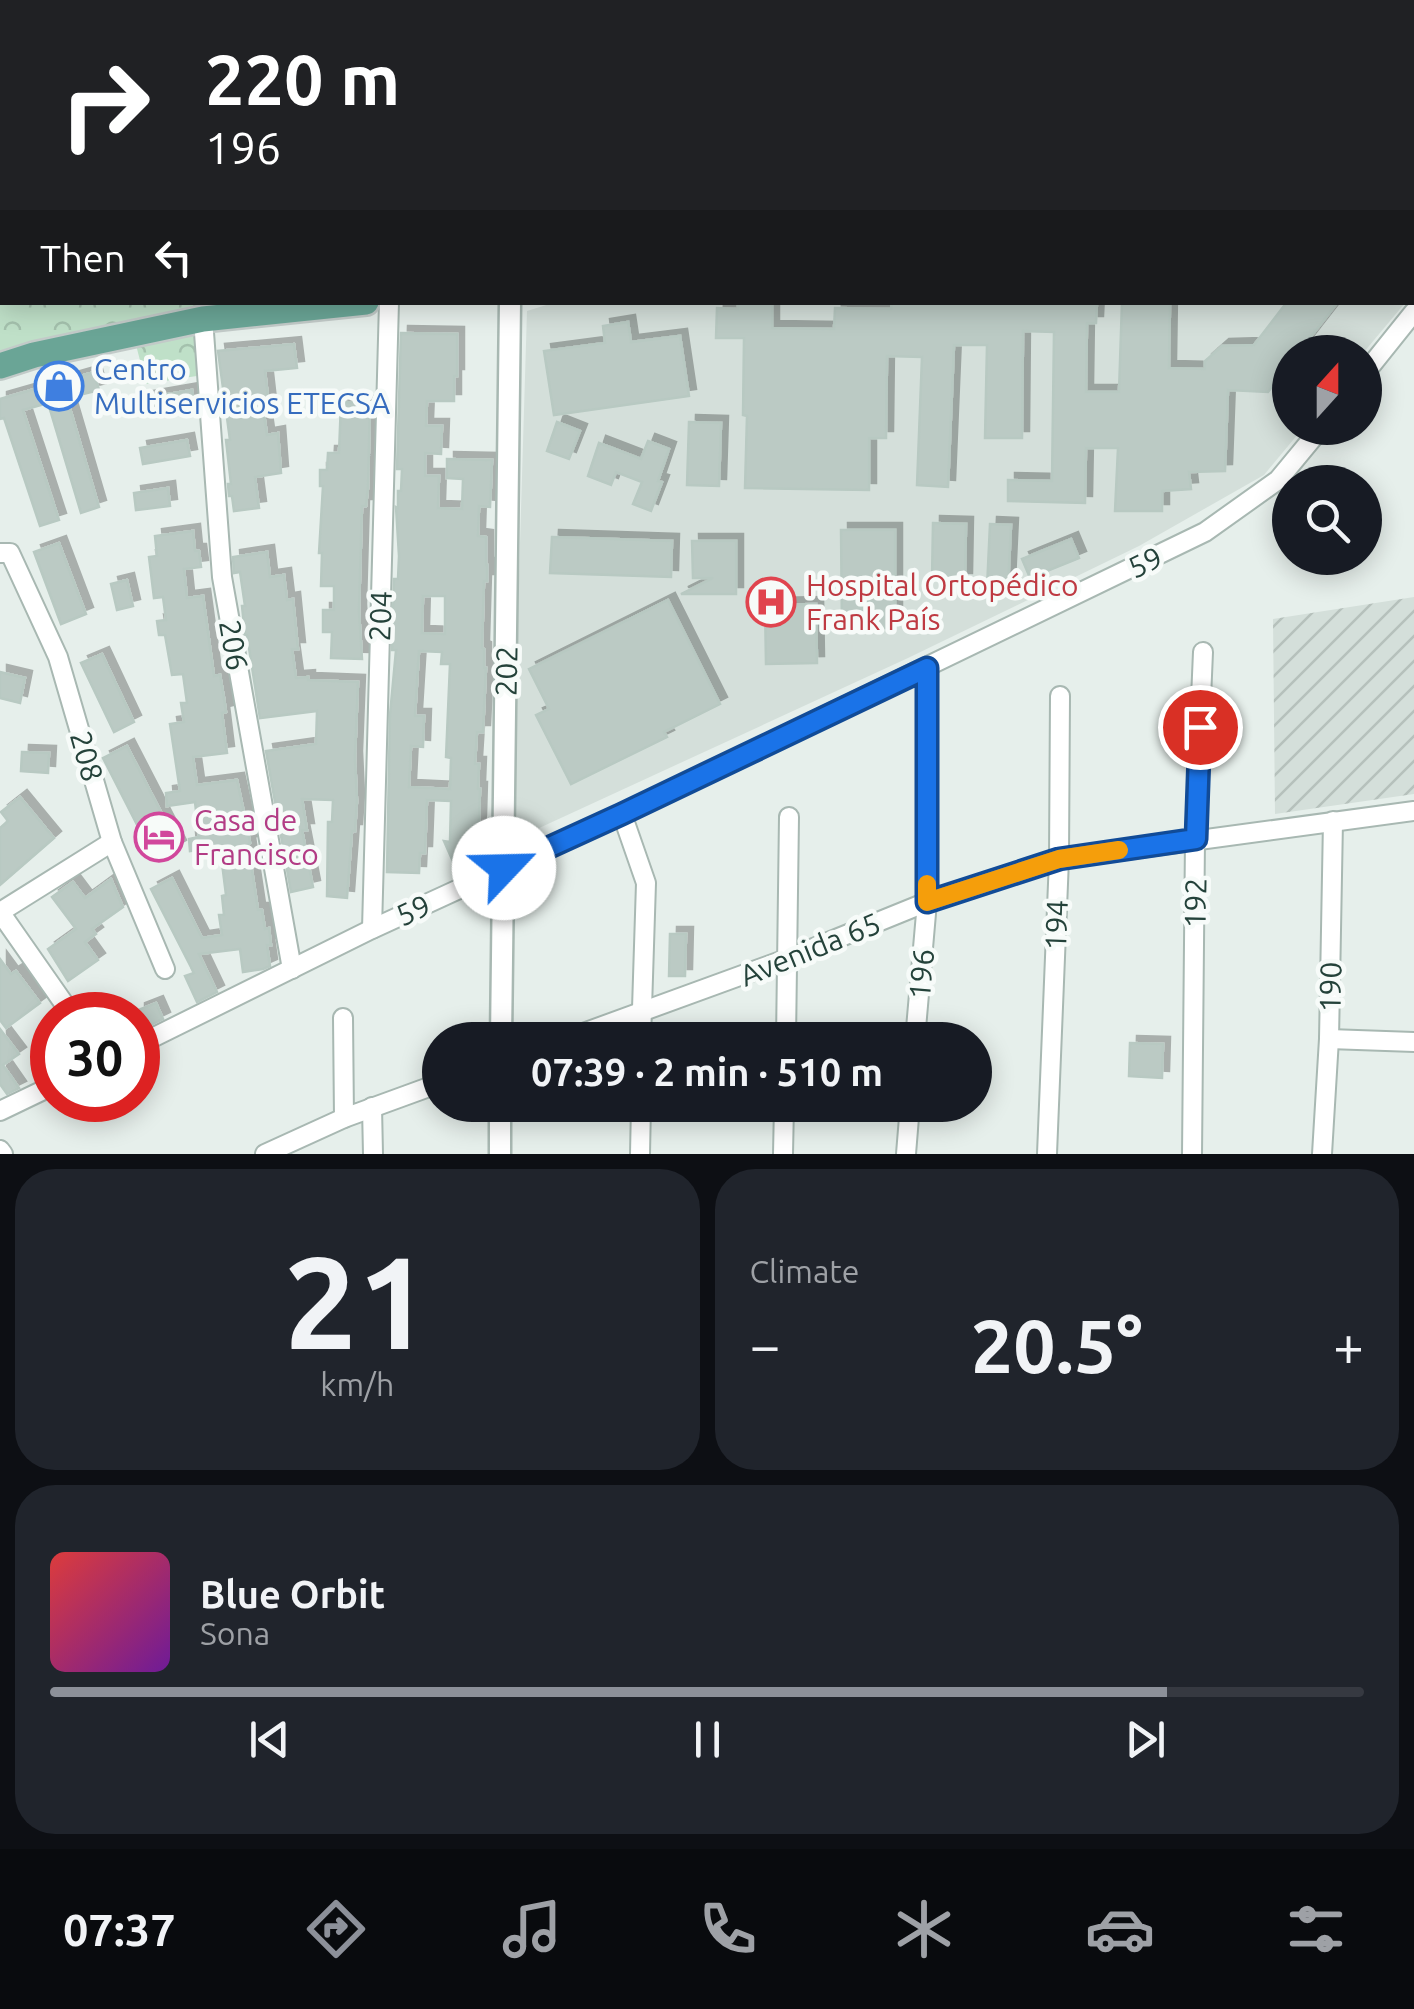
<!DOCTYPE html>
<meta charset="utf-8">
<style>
body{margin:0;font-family:Ubuntu,sans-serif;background:#20242c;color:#f1f3f6;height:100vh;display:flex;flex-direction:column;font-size:38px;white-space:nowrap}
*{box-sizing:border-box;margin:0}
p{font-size:32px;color:#9ea1a6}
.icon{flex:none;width:55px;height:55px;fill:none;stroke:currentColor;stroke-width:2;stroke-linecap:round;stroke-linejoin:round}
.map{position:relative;height:1154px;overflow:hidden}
.panel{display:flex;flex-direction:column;gap:15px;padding:15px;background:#0d0f14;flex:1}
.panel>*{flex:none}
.guide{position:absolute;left:0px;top:0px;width:1415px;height:305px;box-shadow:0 5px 25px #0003;background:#202124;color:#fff;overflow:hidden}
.needle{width:65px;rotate:21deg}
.controls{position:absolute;left:1272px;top:335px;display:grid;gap:20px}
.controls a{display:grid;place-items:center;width:110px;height:110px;border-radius:50%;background:#171b24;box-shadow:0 5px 25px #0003;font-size:50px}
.speed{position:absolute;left:30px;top:992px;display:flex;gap:20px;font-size:50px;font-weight:700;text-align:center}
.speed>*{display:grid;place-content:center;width:130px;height:130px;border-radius:50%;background:#171b24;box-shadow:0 5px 25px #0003;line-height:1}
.speed .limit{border:15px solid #d22;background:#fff;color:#111}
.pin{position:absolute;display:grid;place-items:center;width:85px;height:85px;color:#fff;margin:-42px;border:5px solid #fff;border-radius:50%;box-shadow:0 2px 10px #0007}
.me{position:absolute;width:110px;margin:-55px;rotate:66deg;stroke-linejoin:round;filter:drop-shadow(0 0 8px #0008)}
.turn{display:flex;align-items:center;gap:35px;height:210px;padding:0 40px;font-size:45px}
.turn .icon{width:130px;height:130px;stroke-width:2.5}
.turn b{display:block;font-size:70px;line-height:85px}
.then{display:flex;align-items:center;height:95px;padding:0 40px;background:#0003;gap:20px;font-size:38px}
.big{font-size:75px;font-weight:600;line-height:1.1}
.panel .card{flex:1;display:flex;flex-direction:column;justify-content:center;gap:15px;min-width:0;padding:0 35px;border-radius:40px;background:#20242c}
.panel .dial{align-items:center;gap:0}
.dial b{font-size:130px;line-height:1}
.song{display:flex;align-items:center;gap:30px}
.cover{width:120px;height:120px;border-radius:15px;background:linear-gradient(135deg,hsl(0 70% 55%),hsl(280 70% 35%))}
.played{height:10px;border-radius:5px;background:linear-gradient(90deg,#8c9099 85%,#363941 85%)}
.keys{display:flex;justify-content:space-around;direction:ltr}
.heat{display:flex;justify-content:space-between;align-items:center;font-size:55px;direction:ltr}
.panel .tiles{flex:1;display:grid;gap:15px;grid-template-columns:1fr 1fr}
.card:last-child{grid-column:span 2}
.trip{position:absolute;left:422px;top:1022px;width:570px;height:100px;border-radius:50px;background:#171b24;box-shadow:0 5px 25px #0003;font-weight:600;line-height:100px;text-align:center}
.tab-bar{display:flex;height:160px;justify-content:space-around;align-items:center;background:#090b0e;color:#9ea1a6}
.tab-bar .icon{width:70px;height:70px}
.tab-bar .on{color:#8c9099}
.tab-bar b{font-size:45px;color:#f1f3f6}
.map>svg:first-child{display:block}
.built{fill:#d4dfda}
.industrial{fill:url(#industrial-furrows)}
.forest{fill:url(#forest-crowns)}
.building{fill:#bbcac4;stroke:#b8c9c2;stroke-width:2.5;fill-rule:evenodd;filter:url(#shadow)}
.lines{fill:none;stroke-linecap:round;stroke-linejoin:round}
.minor-casing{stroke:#a8b8b2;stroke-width:22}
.tertiary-casing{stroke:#a8b8b2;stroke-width:25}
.secondary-casing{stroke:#a4bbb3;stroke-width:28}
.primary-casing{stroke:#c2cac8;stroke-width:30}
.minor{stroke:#fff;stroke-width:18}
.tertiary{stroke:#fff;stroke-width:20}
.secondary{stroke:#fff;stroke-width:22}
.primary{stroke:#6aa596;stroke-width:25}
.route-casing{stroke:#114b97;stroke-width:25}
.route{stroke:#1a73e8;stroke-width:18}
.slow{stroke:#f59e0b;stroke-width:18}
.labels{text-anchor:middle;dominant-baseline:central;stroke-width:9;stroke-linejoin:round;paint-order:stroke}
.shop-label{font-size:30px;fill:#366cbe;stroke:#f7fbf9;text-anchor:start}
.street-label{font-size:30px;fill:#24423a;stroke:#f7fbf9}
.health-label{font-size:30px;fill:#be3a42;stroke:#f7fbf9;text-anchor:start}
.hotel-label{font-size:30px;fill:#b23c85;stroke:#f7fbf9;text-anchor:start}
</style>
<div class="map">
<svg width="1414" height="1154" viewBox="0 0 1414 1154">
<defs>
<pattern id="industrial-furrows" width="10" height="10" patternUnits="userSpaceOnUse" patternTransform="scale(2.5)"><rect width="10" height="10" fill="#d4dfda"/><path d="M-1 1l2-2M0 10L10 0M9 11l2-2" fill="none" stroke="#b6c1bc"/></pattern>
<pattern id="forest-crowns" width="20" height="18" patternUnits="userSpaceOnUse" patternTransform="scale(2.5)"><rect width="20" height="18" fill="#bfe0c8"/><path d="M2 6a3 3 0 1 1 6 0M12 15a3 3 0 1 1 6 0" fill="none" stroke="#a4c1ad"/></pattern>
<filter id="shadow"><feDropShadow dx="7" dy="-7" stdDeviation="0" flood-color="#0004"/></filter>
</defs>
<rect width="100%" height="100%" fill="#e6efeb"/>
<g class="built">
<polygon points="1198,0 1414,0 1413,293 1412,2 1189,2"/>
<polygon points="556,302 1405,303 1364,352 1290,352 1290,428 1303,428 1264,475 1139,546 908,658 511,841 527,311"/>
</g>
<polygon class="industrial" points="1414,597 1414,794 1275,814 1273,619"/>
<g class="forest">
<polygon points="196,0 369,0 371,2 205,2"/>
<polygon points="2,297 2,302 277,303 0,354 0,298"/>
<polygon points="197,329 203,375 146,384 134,337"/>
</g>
<g class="building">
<polygon points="738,302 772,302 772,328 834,329 835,308 891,309 892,302 1097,302 1096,323 1087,323 1086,392 1119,392 1122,302 1170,302 1169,368 1205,369 1205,361 1222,346 1254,345 1287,302 1338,302 1299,352 1290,352 1290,364 1268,392 1228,390 1225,471 1189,472 1191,489 1162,491 1162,511 1115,511 1118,448 1086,448 1085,503 1008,501 1008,480 1052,481 1054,332 1023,331 1022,438 985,438 987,345 954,345 948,487 917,485 922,357 887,356 886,438 869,438 869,490 745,488 747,416 743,415 744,338 716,338 717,308 738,309"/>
<polygon points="628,322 631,342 680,336 689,396 554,415 544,351 605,343 603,326"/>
<path d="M401,333L457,334V376H454V401H427L426,426H442L441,454L425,453V476H439L438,508L462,509L463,479L447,478V459L492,460L490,507L479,506L478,536L486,537V565H487V581H484L482,648L484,649V668H486L483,732H477L475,764H479L478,789H480L479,822L477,838H474L479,866L459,875L444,841L450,842L451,801L427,800L425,853H420L419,873L387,872L390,715L396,650H392L394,579H398L399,556L396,507L398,508V491H401L402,469H397ZM423,596H445V634L422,633ZM419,651L442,652L441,664H450L446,757L451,758L450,789L409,787L411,746L423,747L424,716H415Z"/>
<polygon points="294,344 297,368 265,371 269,406 263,407 267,435 278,433 281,473 255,477 259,508 234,511 232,496 229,496 228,484 231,484 226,440 230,440 218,351"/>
<polygon points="94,372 99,390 67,398 99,507 81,513 48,403 23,410 59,520 40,526 4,418 0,419 0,399"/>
<polygon points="192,390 194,402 142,410 140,399"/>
<polygon points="341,402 370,403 368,488 366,506 362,506 359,611 362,659 331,658 332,632 323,632 323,610 334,610 334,586 321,586 322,553 319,553 323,486 320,486 320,470 327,470 328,453 339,453"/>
<polygon points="557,422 580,431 569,459 547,451"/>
<polygon points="689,422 721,423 719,486 687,485"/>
<polygon points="187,440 190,456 143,464 140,448"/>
<polygon points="648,441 669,449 658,481 662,482 651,511 633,504 642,482 616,472 611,485 588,476 599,443 641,459"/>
<polygon points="168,488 170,506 136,510 134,493"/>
<polygon points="933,523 966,524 965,580 932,579"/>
<polygon points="990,524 1011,525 1008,588 987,588"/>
<polygon points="841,530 895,530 895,628 842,629"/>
<polygon points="193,531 195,551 199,551 201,567 184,569 187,598 203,596 214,676 220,675 224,698 226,712 222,713 227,753 193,757 197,785 237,780 248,831 250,843 248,844 258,910 262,910 265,929 269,928 271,945 267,945 270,966 263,969 243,972 240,949 199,954 217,992 197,1002 185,976 194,973 151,889 172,878 202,938 222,935 219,915 224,915 222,896 226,895 220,847 190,851 189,839 199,837 195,802 167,806 166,793 180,791 170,724 184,722 181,703 187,703 183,674 172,675 165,635 159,635 157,621 166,620 163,597 154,598 149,557 157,556 155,536"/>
<polygon points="552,537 672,541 671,577 550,573"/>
<polygon points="1071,539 1079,558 1030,578 1022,559"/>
<polygon points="692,541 736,541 736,594 681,594 713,578 693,578"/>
<polygon points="59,543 86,614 61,624 34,552"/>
<polygon points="267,552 270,577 284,575 287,600 293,599 298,649 292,649 296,678 308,677 308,680 358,682 355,758 357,801 355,831 352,831 347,898 327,896 328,822 332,822 333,800 302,799 307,830 302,830 313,887 291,892 266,751 316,744 317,711 260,718 247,635 245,635 242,606 245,606 240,572 234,573 233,557"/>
<polygon points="127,580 133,606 117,610 111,584"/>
<polygon points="668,600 720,704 664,732 667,737 571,784 536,715 549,709 529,669"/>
<polygon points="816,604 817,663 766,664 765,605"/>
<polygon points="102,654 134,722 114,732 81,663"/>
<polygon points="0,672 25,678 20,703 0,698"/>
<polygon points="127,746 179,847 155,860 103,758"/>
<polygon points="22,752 49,753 48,773 21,771"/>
<polygon points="20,797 54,838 0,885 0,828 8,821 1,812"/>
<polygon points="111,879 123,907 92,929 96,934 85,942 98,960 68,981 48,949 76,929 52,897 73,882 85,898"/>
<polygon points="670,934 686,934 685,976 669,976"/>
<polygon points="0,959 11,974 16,971 40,1003 6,1028 0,1020"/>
<polygon points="156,1003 163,1019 138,1031 138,1010"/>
<polygon points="0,1029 19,1054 3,1065 19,1088 7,1094 0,1084"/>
<polygon points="1130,1043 1163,1044 1162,1078 1129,1076"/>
</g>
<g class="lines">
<g class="minor-casing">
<g id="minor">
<polyline points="845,0 846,2"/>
<polyline points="1094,0 1095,2"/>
<polyline points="81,2 82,0"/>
<polyline points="0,287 2,286"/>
<polyline points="203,319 222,577 292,969"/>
<polyline points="1365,373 1414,312"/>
<polyline points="0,553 10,553 58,657 112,842 165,969"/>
<polyline points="622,814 646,883 641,1040"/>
<polyline points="0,912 112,842"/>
<polyline points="0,912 72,1015"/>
<polyline points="372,929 389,302"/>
<polyline points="343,1018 344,1118"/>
<polyline points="1329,1039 1414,1042"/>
<polyline points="564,1040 789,958 927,902 1059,859 1414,811"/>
<polyline points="786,1040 789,817"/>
<polyline points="915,1040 927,902 927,668"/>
<polyline points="138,1045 372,929 622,814 1205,532 1278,480 1321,428"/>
<polyline points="372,1107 373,1154"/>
<polyline points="0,1111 52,1086"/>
<polyline points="0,1150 3,1154"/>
<polyline points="265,1154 344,1118 440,1083"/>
<polyline points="640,1154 641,1105"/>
<polyline points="783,1154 784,1105"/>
<polyline points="906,1154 910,1105"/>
<polyline points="1047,1154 1059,859 1060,696"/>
<polyline points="1192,1154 1195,839 1203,652"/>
<polyline points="1322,1154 1329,1039 1333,821"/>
</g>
</g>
<g class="tertiary-casing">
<g id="tertiary">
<polyline points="100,0 110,2"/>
<polyline points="501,1040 510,302"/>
<polyline points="500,1154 500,1105"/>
</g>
</g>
<g class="secondary-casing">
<g id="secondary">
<polyline points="488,0 490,2"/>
<polyline points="517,0 518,2"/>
</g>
</g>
<g class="primary-casing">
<g id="primary">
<polyline points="1119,2 1126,0"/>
<polyline points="0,366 34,355 203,319 366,302"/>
</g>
</g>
<use href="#minor" class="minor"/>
<use href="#tertiary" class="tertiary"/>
<use href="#secondary" class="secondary"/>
<use href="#primary" class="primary"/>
</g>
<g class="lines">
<g class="route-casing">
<polyline id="route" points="504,868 622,814 927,668 927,902 1059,859 1196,839 1200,727"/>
</g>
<use href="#route" class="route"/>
<polyline class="slow" points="927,884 927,902 1059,859 1119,850"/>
</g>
<defs>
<g id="shop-ring" transform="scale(2.5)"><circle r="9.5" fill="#f7fbf9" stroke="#3f7fe0" stroke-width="1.5"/><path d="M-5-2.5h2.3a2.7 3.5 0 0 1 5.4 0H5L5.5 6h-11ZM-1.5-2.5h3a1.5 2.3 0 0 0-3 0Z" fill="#3f7fe0"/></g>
<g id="hospital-ring" transform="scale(2.5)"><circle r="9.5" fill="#f7fbf9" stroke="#e0444e" stroke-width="1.5"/><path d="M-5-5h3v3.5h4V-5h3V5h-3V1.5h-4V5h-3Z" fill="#e0444e"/></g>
<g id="hotel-ring" transform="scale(2.5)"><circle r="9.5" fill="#f7fbf9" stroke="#d1479c" stroke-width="1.5"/><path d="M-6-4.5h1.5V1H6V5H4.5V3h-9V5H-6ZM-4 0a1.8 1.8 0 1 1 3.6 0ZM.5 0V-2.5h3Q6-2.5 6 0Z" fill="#d1479c"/></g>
</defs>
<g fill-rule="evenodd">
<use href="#shop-ring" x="59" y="386"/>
<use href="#hospital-ring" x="771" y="602"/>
<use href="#hotel-ring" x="159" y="837"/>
</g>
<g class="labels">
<g class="shop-label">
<text x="94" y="369">Centro<tspan x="94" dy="34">Multiservicios ETECSA</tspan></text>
</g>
<g class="street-label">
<text transform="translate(1145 562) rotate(-26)">59</text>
<text transform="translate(380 616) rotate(-88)">204</text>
<text transform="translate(234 645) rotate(80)">206</text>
<text transform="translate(506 671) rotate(-89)">202</text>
<text transform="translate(87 756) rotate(74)">208</text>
<text transform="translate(1195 903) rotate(-89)">192</text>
<text transform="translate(413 910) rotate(-25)">59</text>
<text transform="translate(1056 925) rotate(-88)">194</text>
<text transform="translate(810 949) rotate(-22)">Avenida 65</text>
<text transform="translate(921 974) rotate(-85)">196</text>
<text transform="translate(1330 987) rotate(-89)">190</text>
</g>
<g class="health-label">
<text x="806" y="585">Hospital Ortopédico<tspan x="806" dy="34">Frank País</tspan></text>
</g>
<g class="hotel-label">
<text x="194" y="820">Casa de<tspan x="194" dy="34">Francisco</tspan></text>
</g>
</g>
</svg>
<div class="controls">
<a><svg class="needle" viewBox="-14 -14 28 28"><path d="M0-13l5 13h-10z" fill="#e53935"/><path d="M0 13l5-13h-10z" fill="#9ea1a6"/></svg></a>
<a><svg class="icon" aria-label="search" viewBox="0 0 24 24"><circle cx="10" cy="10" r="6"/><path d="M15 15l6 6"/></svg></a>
</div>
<div class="speed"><div class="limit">30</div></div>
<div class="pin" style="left:1200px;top:727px;background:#d93025"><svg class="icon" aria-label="arrive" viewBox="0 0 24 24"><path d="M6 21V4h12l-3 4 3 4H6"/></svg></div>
<svg class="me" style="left:504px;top:868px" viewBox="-20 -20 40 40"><circle r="19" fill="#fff"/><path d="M0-13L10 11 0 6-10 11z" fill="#1a73e8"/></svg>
<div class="trip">07:39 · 2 min · 510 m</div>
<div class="guide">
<div class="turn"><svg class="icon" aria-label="right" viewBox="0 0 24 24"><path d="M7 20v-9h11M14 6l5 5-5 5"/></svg><div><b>220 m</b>196</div></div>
<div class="then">Then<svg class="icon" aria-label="left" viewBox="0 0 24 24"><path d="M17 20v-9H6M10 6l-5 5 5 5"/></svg></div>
</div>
</div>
<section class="panel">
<div class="tiles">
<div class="card dial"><b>21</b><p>km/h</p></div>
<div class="card"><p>Climate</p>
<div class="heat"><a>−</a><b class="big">20.5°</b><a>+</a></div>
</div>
<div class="card">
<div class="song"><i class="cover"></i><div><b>Blue Orbit</b><p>Sona</p></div></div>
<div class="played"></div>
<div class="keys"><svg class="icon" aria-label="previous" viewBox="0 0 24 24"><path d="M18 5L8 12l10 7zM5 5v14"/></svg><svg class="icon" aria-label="pause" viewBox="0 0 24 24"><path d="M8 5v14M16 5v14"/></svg><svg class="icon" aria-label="next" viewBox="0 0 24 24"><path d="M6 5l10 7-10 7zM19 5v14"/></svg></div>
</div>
</div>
</section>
<nav class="tab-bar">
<b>07:37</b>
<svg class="icon on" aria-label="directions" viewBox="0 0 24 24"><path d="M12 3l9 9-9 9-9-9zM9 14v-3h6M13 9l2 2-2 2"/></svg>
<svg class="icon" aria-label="music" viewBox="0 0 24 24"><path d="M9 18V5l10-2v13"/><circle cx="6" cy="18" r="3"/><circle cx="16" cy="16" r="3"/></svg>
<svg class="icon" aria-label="phone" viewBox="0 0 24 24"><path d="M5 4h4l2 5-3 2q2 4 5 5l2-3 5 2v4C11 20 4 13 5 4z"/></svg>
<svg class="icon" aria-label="climate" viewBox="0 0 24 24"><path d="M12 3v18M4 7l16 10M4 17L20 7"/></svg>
<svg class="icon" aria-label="car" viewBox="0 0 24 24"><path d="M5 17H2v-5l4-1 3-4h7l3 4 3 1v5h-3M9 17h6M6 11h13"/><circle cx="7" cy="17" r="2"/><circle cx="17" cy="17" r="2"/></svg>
<svg class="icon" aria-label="filters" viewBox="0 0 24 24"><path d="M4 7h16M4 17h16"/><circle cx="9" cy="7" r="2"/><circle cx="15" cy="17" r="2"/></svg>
</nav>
